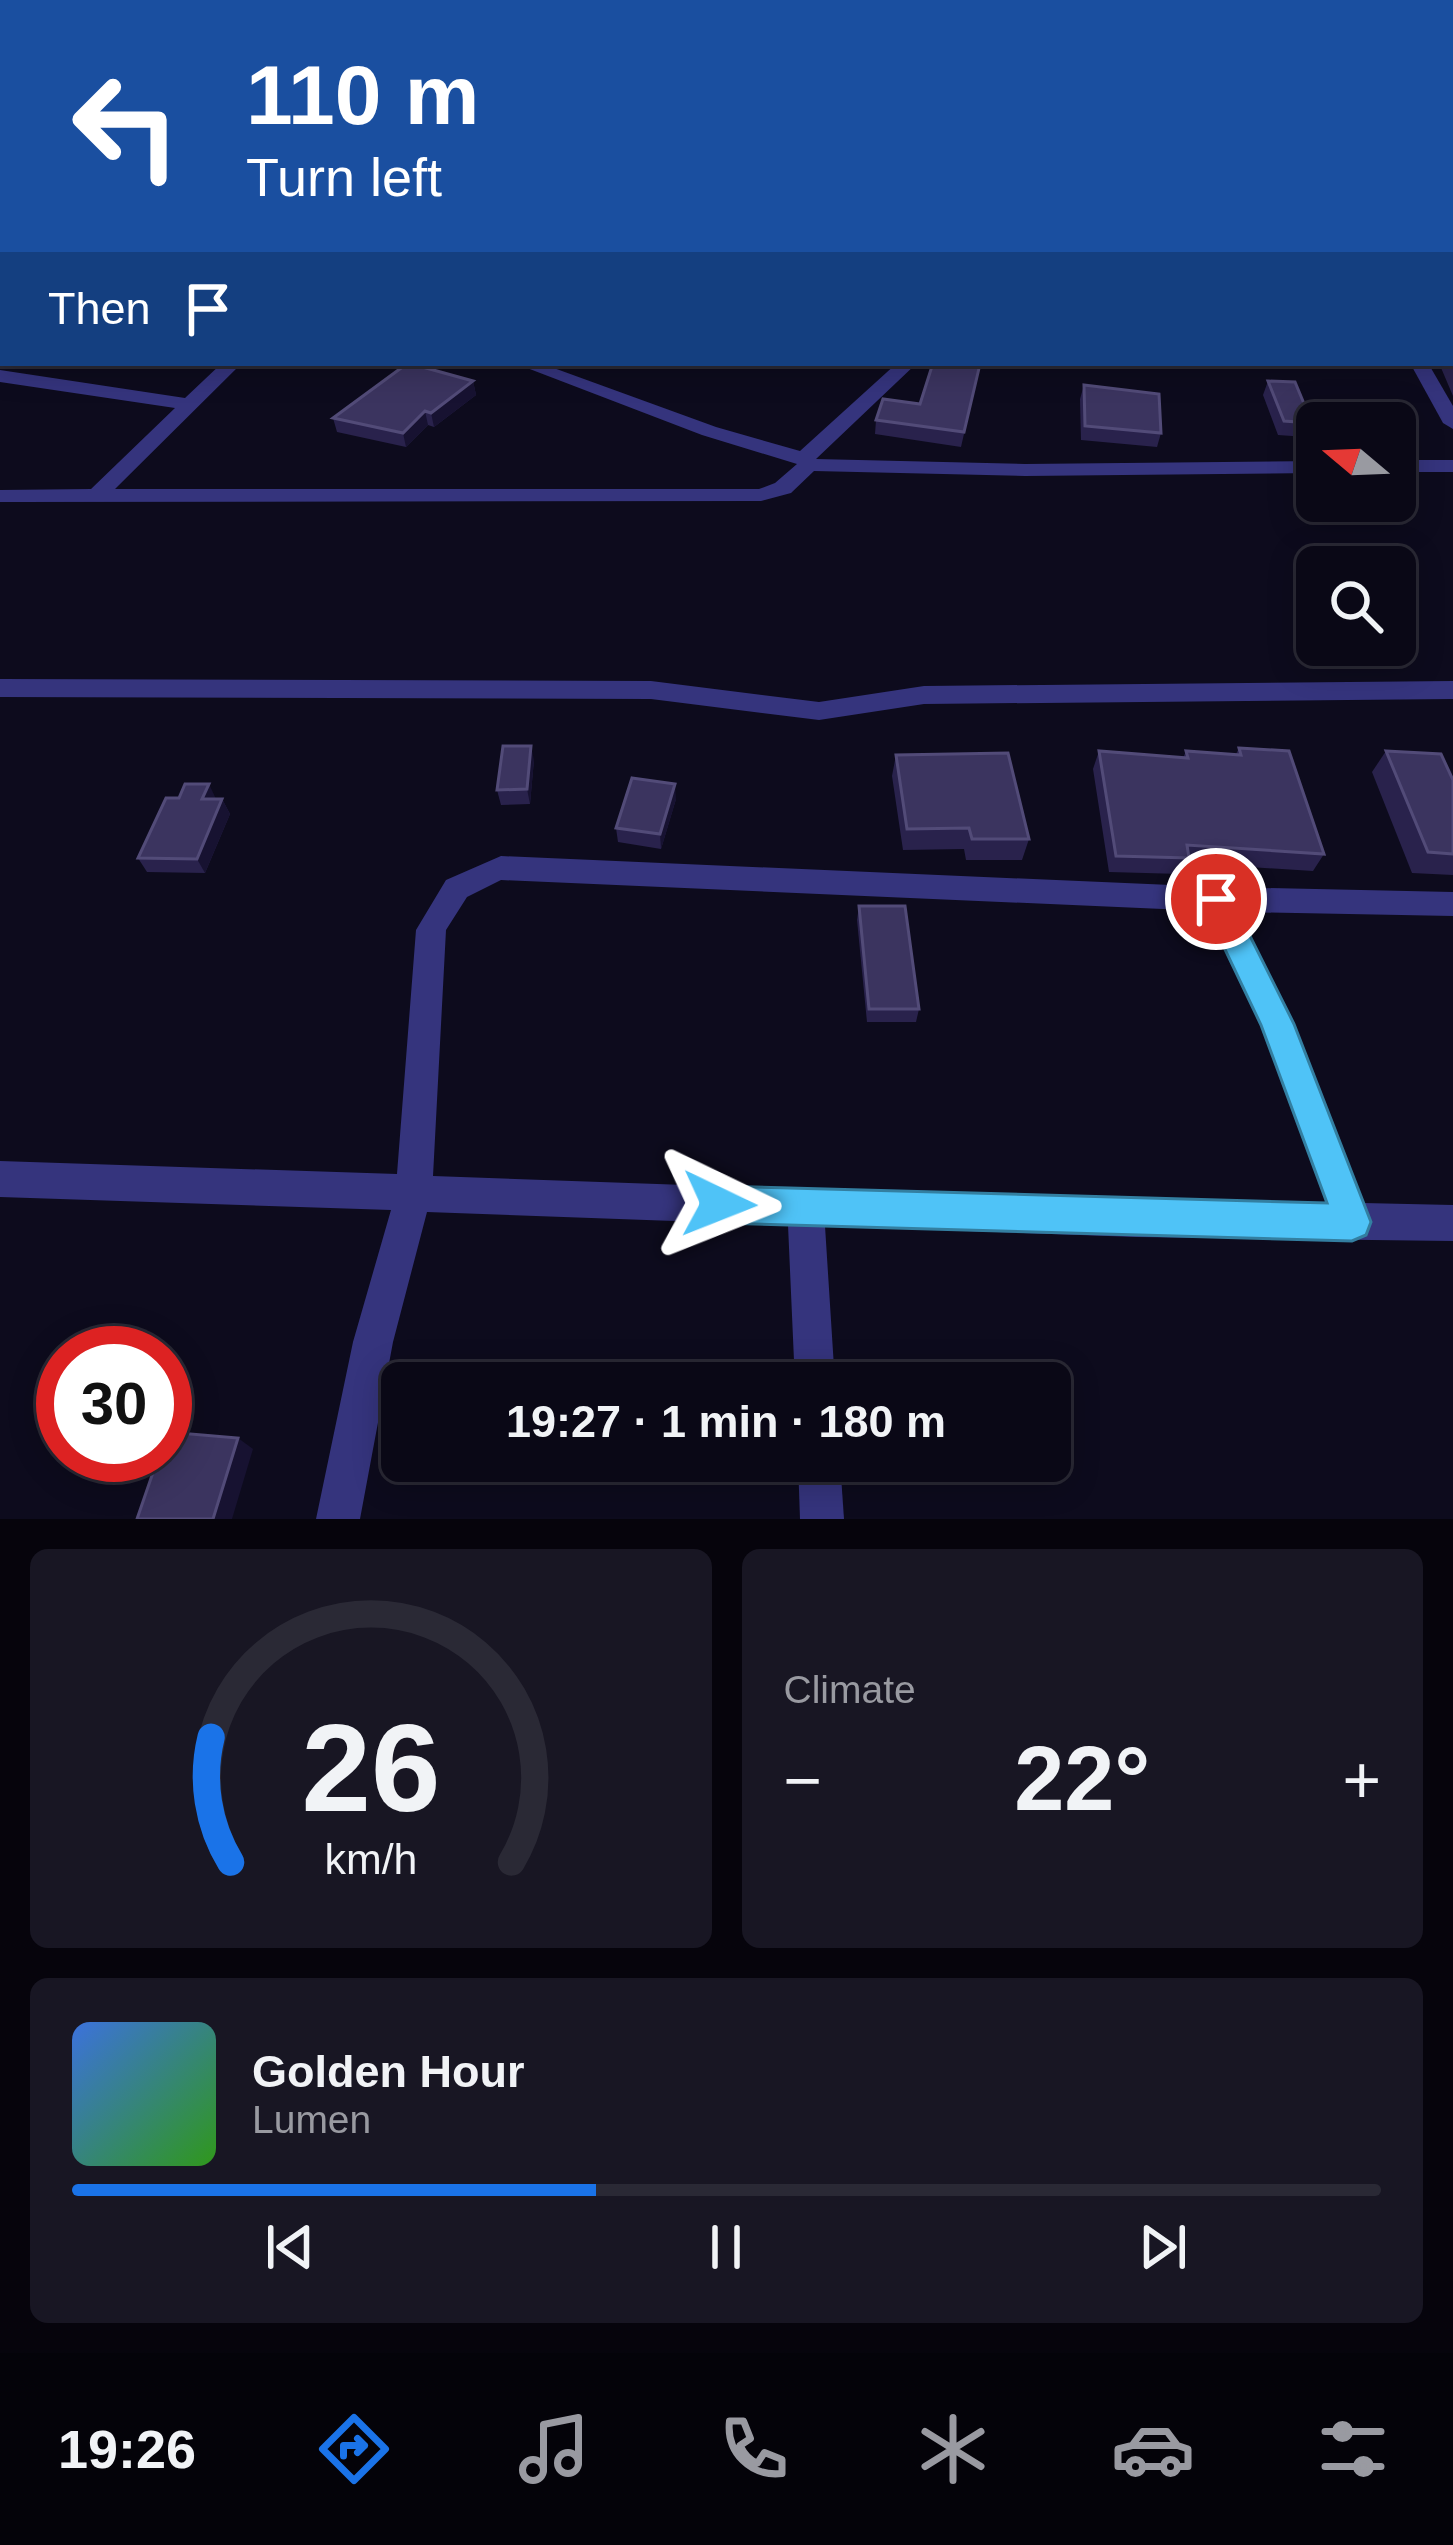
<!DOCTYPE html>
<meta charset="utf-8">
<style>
body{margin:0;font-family:Arial,sans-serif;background:#181623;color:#f1f3f6;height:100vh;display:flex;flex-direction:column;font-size:45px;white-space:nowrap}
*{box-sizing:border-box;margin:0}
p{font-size:39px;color:#999aa1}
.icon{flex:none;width:66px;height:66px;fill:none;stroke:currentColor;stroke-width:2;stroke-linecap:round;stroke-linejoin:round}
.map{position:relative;height:1519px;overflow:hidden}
.side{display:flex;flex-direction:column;gap:30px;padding:30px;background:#06040c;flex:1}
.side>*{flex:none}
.banner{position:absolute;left:0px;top:0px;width:1455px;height:366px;box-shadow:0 6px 30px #0003,0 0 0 3px #2a2935;background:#1a4fa0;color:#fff;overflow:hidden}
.needle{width:78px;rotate:289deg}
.tools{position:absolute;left:1296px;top:402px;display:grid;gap:24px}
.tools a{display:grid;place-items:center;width:120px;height:120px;border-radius:18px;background:#0a0816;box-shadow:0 6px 30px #0003,0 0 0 3px #2a2935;font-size:60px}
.speed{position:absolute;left:36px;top:1326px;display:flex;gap:24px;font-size:60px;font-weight:700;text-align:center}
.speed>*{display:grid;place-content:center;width:156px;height:156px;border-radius:50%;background:#0a0816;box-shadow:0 6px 30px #0003,0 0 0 3px #2a2935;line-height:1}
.speed .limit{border:18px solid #d22;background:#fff;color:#111}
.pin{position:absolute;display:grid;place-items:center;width:102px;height:102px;color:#fff;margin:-51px;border:6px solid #fff;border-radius:50%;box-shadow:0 3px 12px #0007}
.me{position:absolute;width:132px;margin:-66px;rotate:92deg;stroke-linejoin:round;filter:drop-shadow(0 0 9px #0008)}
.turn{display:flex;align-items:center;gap:42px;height:252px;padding:0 48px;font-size:54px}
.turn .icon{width:156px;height:156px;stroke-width:2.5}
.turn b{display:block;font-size:84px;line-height:102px}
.then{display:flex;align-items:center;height:114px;padding:0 48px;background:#0003;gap:24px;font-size:45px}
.big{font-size:90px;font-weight:700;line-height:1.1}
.side .tile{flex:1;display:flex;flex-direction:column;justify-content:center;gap:18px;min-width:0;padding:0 42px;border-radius:18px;background:#181623}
.side .dial{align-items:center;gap:0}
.dial svg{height:312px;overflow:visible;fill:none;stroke:#2a2935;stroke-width:7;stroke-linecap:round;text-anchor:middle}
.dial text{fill:#f1f3f6;stroke:none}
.song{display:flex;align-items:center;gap:36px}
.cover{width:144px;height:144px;border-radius:18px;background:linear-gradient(135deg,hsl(220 70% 55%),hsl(110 70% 35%))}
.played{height:12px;border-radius:6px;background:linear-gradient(90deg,#1a73e8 40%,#2a2935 40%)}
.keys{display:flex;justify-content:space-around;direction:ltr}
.heat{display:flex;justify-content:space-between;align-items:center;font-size:66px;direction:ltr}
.side .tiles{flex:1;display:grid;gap:30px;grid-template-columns:1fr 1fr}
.tile:last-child{grid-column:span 2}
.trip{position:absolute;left:381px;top:1362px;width:690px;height:120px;border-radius:18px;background:#0a0816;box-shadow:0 6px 30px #0003,0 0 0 3px #2a2935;font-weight:700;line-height:120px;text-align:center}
.tabs{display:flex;height:192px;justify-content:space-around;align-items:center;background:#040309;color:#999aa1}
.tabs .icon{width:84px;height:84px}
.tabs .selected{color:#1a73e8}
.tabs b{font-size:54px;color:#f1f3f6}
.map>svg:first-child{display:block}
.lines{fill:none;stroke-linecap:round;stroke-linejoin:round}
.minor{fill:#35347d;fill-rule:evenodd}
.wall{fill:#29224c}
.shaded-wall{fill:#171231}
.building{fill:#3b345f;stroke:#524b78;stroke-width:3}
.route{fill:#4fc3f7;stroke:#337fa1;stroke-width:3}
</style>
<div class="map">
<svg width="1453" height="1519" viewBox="0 0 1453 1519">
<rect width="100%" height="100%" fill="#0d0b1d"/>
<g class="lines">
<g class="minor">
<polygon points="405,0 419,0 422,3 408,3"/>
<polygon points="3,146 3,154 0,155 0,147"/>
<polygon points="222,363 242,363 115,489 759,489 775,483 797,464 702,435 514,363 540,363 716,427 800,451 897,363 917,363 816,459 1025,464 1317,461 1317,473 1025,476 814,471 791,493 761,501 0,502 0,490 91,489 175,408 0,382 0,370 185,398"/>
<polygon points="1410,363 1428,363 1453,406 1453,429 1443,423"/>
<rect x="1395" y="460" width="58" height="12"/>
<polygon points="0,679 651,681 819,702 924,686 1453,681 1453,699 924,704 819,720 651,699 0,697"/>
<path d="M501,856L1217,887L1453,892V916L1238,912L1293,1023L1363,1203L1453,1205V1241L1136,1237L825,1226L835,1383H795L788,1225L427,1212L393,1342L360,1519H316L353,1342L391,1210L0,1197V1161L397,1174L416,930L446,880ZM501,880L1208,911L1261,1024L1327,1203L1136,1201L433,1176L446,930L467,897Z"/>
<polygon points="798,1461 840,1461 844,1519 800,1519"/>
</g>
</g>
<g class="wall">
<polygon points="0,301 3,301 3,363 29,363 22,369 0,367"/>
<polygon points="1453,311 1453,396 1439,363 1452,363"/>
<polygon points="980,364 961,447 875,434 876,420 920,404"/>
<polygon points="473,381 476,395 434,427 428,425 406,447 337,432 333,418"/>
<polygon points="1268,381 1312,423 1306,437 1278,435 1263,395"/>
<polygon points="1084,385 1161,433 1157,447 1081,440 1080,399"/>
<polygon points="1239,748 1324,854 1313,871 1187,863 1181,874 1109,872 1093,769 1099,751 1183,758 1186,751 1236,754"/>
<polygon points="1386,751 1453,780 1453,875 1412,873 1372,772"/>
<polygon points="896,755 1029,839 1022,860 966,860 964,849 903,850 892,776"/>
<polygon points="534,760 530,804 501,805 497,790"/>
<polygon points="216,799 222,799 230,814 205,873 147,872 138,858"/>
<polygon points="676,799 661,849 618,842 616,828"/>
<polygon points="859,906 919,1009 916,1022 867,1022 857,920"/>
</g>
<g class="shaded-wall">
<polygon points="473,381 476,395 434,427 431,413"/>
<polygon points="425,411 428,425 406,447 403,433"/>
<polygon points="531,746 534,760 530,804 527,789"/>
<polygon points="209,784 216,799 202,799"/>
<polygon points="675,784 676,799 661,849 660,834"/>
<polygon points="222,799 230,814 205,873 197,859"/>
<polygon points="238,1438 253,1449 232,1519 213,1519"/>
</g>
<g class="building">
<polygon points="1452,197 1453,197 1453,252 1452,250"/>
<polygon points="0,301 3,301 3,348 0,347"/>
<polygon points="1452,311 1453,311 1453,367 1451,363"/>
<polygon points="408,363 473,381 431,413 425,411 403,433 333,418"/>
<polygon points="933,363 980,364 964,432 876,420 883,399 920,404"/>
<polygon points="1268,381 1295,382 1312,423 1284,421"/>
<polygon points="1084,385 1159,394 1161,433 1085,426"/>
<polygon points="503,746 531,746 527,789 497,790"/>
<polygon points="1239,748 1289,751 1324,854 1187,845 1189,858 1116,856 1099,751 1188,758 1186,751 1241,755"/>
<polygon points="1386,751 1441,754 1453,780 1453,854 1428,852"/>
<polygon points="1008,753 1029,839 972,839 969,828 907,829 896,755"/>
<polygon points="632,778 675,784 660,834 616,828"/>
<polygon points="185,784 209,784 202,799 222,799 197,859 138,858 166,798 179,798"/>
<polygon points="859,906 905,906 919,1009 869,1009"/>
<polygon points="167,1432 238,1438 213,1519 137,1519 159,1455 165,1455 165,1438"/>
</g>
<polygon class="route" points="1216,886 1227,890 1294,1024 1371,1222 1366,1235 1352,1241 719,1223 706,1217 700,1204 706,1191 719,1186 1327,1203 1261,1025 1201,899 1206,890"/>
</svg>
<div class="tools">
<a><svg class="needle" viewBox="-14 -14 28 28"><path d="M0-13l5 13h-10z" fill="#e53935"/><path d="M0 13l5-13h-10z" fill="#999aa1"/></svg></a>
<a><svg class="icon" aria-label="search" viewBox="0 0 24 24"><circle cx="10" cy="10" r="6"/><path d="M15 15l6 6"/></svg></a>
</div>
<div class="speed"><div class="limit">30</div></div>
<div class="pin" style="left:1216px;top:899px;background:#d93025"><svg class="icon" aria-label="arrive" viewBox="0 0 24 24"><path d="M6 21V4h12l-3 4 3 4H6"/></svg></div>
<svg class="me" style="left:719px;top:1204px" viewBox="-20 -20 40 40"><path d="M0-17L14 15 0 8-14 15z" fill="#4fc3f7" stroke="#fff" stroke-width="4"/></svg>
<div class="trip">19:27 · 1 min · 180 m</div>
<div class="banner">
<div class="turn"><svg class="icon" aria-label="left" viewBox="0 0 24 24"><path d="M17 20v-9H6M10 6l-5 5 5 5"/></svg><div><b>110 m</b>Turn left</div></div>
<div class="then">Then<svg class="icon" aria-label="arrive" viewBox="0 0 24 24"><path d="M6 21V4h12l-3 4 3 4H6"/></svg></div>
</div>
</div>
<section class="side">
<div class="tiles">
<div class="tile dial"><svg viewBox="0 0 100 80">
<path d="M14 69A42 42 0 1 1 86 69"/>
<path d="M14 69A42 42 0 0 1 9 37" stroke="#1a73e8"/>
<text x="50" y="56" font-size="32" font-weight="700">26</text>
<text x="50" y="72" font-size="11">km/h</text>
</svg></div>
<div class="tile"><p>Climate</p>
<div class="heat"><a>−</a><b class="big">22°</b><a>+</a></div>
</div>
<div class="tile">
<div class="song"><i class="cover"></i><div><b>Golden Hour</b><p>Lumen</p></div></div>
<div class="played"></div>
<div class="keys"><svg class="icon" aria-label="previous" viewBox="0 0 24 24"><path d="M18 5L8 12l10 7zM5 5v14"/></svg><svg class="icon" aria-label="pause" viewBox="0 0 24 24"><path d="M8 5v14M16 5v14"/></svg><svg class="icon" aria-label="next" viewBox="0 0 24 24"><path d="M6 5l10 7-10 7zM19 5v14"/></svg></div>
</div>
</div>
</section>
<nav class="tabs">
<b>19:26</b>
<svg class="icon selected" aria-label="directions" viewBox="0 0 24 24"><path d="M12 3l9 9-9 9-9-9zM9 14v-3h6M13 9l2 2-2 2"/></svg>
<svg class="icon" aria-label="music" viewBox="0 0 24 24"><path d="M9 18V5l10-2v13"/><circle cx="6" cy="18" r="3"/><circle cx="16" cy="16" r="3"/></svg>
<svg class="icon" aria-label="phone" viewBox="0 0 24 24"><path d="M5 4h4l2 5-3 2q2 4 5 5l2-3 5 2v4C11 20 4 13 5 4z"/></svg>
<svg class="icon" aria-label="climate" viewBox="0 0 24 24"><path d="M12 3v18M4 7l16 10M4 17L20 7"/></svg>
<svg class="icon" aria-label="car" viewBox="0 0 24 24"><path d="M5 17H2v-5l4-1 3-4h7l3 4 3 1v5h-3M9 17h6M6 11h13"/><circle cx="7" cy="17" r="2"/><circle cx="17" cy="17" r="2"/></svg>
<svg class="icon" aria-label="filters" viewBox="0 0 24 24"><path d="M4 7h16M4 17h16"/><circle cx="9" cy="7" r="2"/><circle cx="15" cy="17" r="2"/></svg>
</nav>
